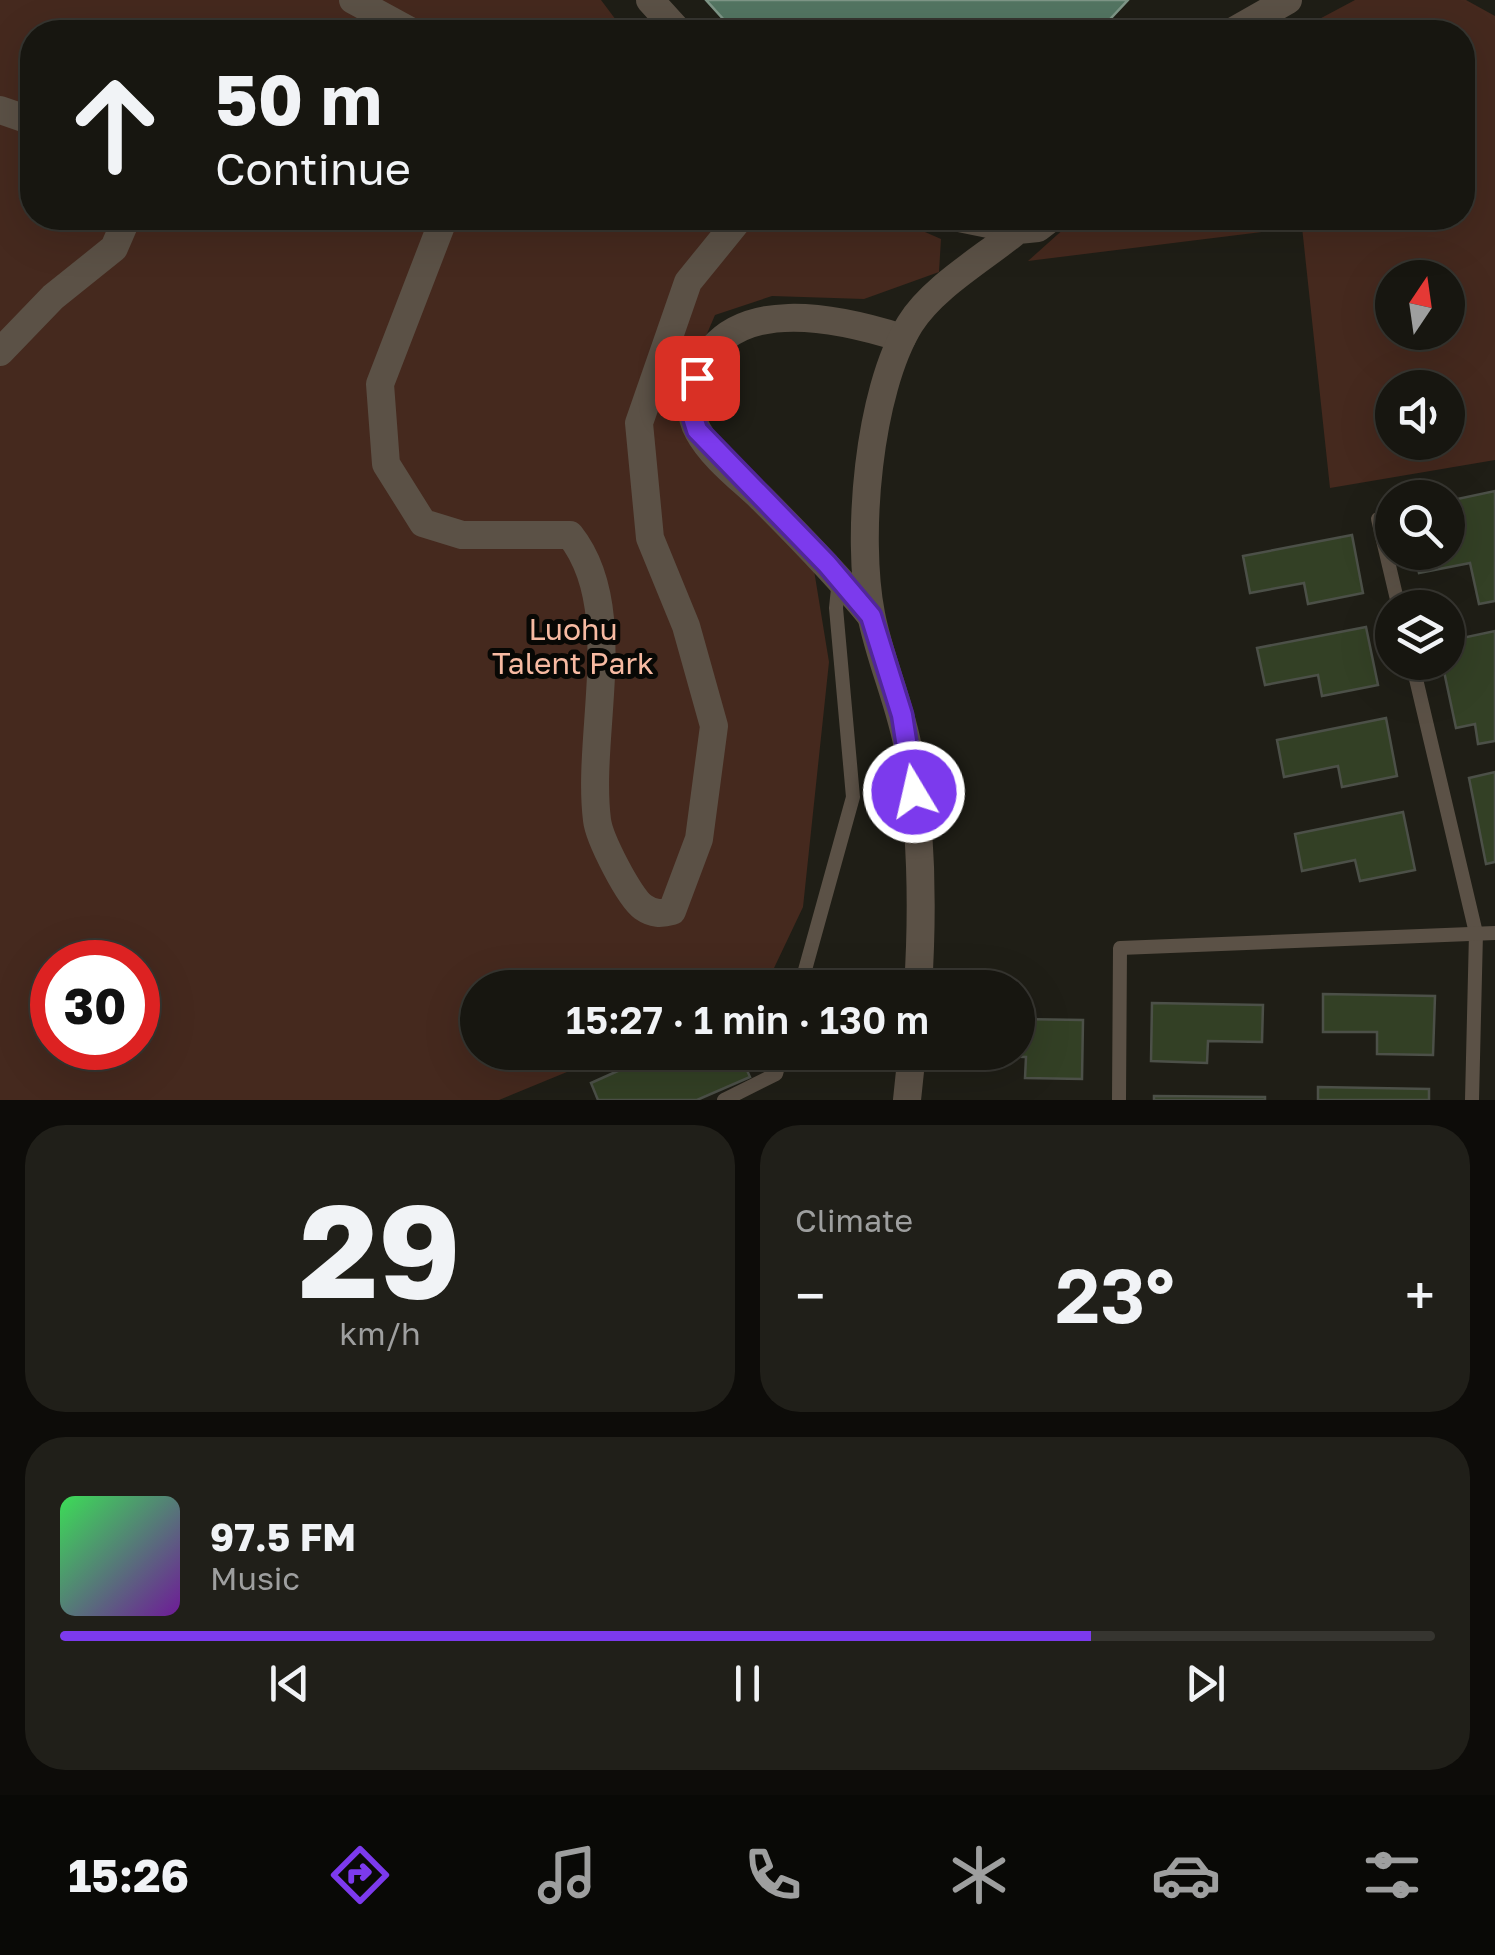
<!DOCTYPE html>
<meta charset="utf-8">
<style>
body{margin:0;font-family:"Golos Text",sans-serif;background:#201f19;color:#f1f3f6;height:100vh;display:flex;flex-direction:column;font-size:38px;white-space:nowrap}
*{box-sizing:border-box;margin:0}
p{font-size:32px;color:#9e9f9f}
.icon{flex:none;width:55px;height:55px;fill:none;stroke:currentColor;stroke-width:2;stroke-linecap:round;stroke-linejoin:round}
.map{position:relative;height:1100px;overflow:hidden}
.side{display:flex;flex-direction:column;gap:25px;padding:25px;background:#0d0c09;flex:1}
.side>*{flex:none}
.guide{position:absolute;left:20px;top:20px;width:1455px;height:210px;border-radius:40px;box-shadow:0 10px 40px #0002,0 0 0 2px #363530;background:#171610;color:#f1f3f6;overflow:hidden}
.needle{width:65px;rotate:13deg}
.buttons{position:absolute;left:1375px;top:260px;display:grid;gap:20px}
.buttons a{display:grid;place-items:center;width:90px;height:90px;border-radius:50%;background:#171610;box-shadow:0 10px 40px #0002,0 0 0 2px #363530;font-size:50px}
.speed{position:absolute;left:30px;top:940px;display:flex;gap:20px;font-size:50px;font-weight:700;text-align:center}
.speed>*{display:grid;place-content:center;width:130px;height:130px;border-radius:50%;background:#171610;box-shadow:0 10px 40px #0002,0 0 0 2px #363530;line-height:1}
.speed .limit{border:15px solid #d22;background:#fff;color:#111}
.pin{position:absolute;display:grid;place-items:center;width:85px;height:85px;color:#fff;margin:-42px;border-radius:20px;box-shadow:0 5px 15px #0006}
.me{position:absolute;width:110px;margin:-55px;rotate:351deg;stroke-linejoin:round;filter:drop-shadow(0 0 8px #0008)}
.turn{display:flex;align-items:center;gap:35px;height:210px;padding:0 30px;font-size:45px}
.turn .icon{width:130px;height:130px;stroke-width:2.5}
.turn b{display:block;font-size:70px;line-height:85px}
.big{font-size:75px;font-weight:600;line-height:1.1}
.side .tile{flex:1;display:flex;flex-direction:column;justify-content:center;gap:15px;min-width:0;padding:0 35px;border-radius:40px;background:#201f19}
.side .dial{align-items:center;gap:0}
.dial b{font-size:130px;line-height:1}
.song{display:flex;align-items:center;gap:30px}
.cover{width:120px;height:120px;border-radius:15px;background:linear-gradient(135deg,hsl(130 70% 55%),hsl(280 70% 35%))}
.played{height:10px;border-radius:5px;background:linear-gradient(90deg,#7c3aed 75%,#363530 75%)}
.keys{display:flex;justify-content:space-around;direction:ltr}
.heat{display:flex;justify-content:space-between;align-items:center;font-size:55px;direction:ltr}
.side .tiles{flex:1;display:grid;gap:25px;grid-template-columns:1fr 1fr}
.tile:last-child{grid-column:span 2}
.trip{position:absolute;left:460px;top:970px;width:575px;height:100px;border-radius:50px;background:#171610;box-shadow:0 10px 40px #0002,0 0 0 2px #363530;font-weight:600;line-height:100px;text-align:center}
.tab-bar{display:flex;height:160px;justify-content:space-around;align-items:center;background:#090906;color:#9e9f9f}
.tab-bar .icon{width:70px;height:70px}
.tab-bar .current{color:#7c3aed}
.tab-bar b{font-size:45px;color:#f1f3f6}
.map>svg:first-child{display:block}
.green{fill:#45291e;fill-rule:evenodd}
.water{fill:#537562;stroke:#7e9687;stroke-width:2.5}
.building{fill:#334025;stroke:#4c5048;stroke-width:2.5}
.lines{fill:none;stroke-linecap:round;stroke-linejoin:round}
.service{stroke:#5b5146;stroke-width:14}
.minor{stroke:#5b5146;stroke-width:28}
.route-casing{stroke:#51269a;stroke-width:25}
.route{stroke:#7c3aed;stroke-width:18}
.labels{text-anchor:middle;dominant-baseline:central;stroke-width:10;stroke-linejoin:round;paint-order:stroke}
.park-label{font-size:30px;fill:#f7baa2;stroke:#080805}
</style>
<div class="map">
<svg width="1495" height="1100" viewBox="0 0 1495 1100">
<rect width="100%" height="100%" fill="#1f1e16"/>
<g class="green">
<path d="M0,0H601L625,32H32V218H893L941,239L939,272L864,299L772,296L715,315L679,399L813,564L829,662L803,907L765,987L478,988V1052L613,1053L499,1100H0ZM52,962H138V1048H52Z"/>
<path d="M1355,0H1466L1495,16V460L1330,488L1302,227L1028,261L1076,218H1462V32H1295ZM1392,278H1448V332H1392ZM1392,388H1448V442H1392Z"/>
</g>
<polygon class="water" points="706,0 1128,0 1098,32 735,32"/>
<g class="building">
<polygon points="1495,491 1495,601 1479,604 1470,563 1419,573 1415,552 1448,552 1448,501"/>
<polygon points="1352,535 1363,593 1308,604 1304,583 1250,593 1243,556"/>
<polygon points="1366,627 1378,685 1322,696 1318,675 1265,685 1257,648"/>
<polygon points="1495,631 1495,741 1478,744 1475,724 1456,728 1442,662 1448,662 1448,641"/>
<polygon points="1386,718 1397,776 1342,787 1338,766 1284,777 1277,740"/>
<polygon points="1495,772 1495,862 1486,864 1469,778"/>
<polygon points="1403,812 1415,870 1360,881 1355,860 1302,871 1295,834"/>
<polygon points="1323,994 1435,996 1433,1055 1377,1054 1377,1032 1323,1032"/>
<polygon points="1152,1003 1263,1005 1262,1042 1208,1041 1207,1063 1151,1061"/>
<polygon points="1018,1019 1083,1020 1082,1079 1025,1078 1026,1057 971,1056 1018,1052"/>
<polygon points="660,1052 739,1052 750,1077 697,1100 598,1100 591,1083"/>
<polygon points="1318,1087 1429,1089 1429,1100 1318,1100"/>
<polygon points="1154,1096 1265,1097 1265,1100 1154,1100"/>
</g>
<g class="lines">
<g class="service">
<polyline points="1378,519 1399,608"/>
<polyline points="1412,662 1476,933 1472,1100"/>
<polyline points="800,988 853,797 836,608 839,579"/>
<polyline points="724,1100 776,1074 782,1052"/>
<polyline points="1119,1100 1120,948 1495,933"/>
</g>
<g class="minor">
<polyline points="353,0 412,32"/>
<polyline points="650,0 679,32"/>
<polyline points="1232,32 1288,0"/>
<polyline points="0,110 32,121"/>
<path d="M444,218L380,384L386,464L423,523L462,535H570C628,608 586,733 597,820C599,838 629,897 643,907C653,914 661,914 672,911L699,839L714,726L686,626L650,538L639,423L688,282L740,218"/>
<polyline points="959,218 1018,230"/>
<polyline points="0,352 53,297 114,248 127,218"/>
<path d="M870,615C836,574 799,536 761,498C740,478 712,457 698,431C688,414 692,391 699,372C730,293 839,318 902,338"/>
<path d="M918,988C923,909 922,831 909,753C901,705 880,661 871,614C856,537 868,392 910,324C933,287 984,258 1018,230L1038,228L1051,218"/>
<polyline points="907,1100 912,1052"/>
</g>
</g>
<g class="lines">
<g class="route-casing">
<polyline id="route" points="697,378 692,414 697,430 827,564 871,616 902,715 914,792"/>
</g>
<use href="#route" class="route"/>
</g>
<g class="labels">
<g class="park-label">
<text x="573" y="629">Luohu<tspan x="573" dy="34">Talent Park</tspan></text>
</g>
</g>
</svg>
<div class="buttons">
<a><svg class="needle" viewBox="-14 -14 28 28"><path d="M0-13l5 13h-10z" fill="#e53935"/><path d="M0 13l5-13h-10z" fill="#9e9f9f"/></svg></a>
<a><svg class="icon" aria-label="sound" viewBox="0 0 24 24"><path d="M4 9h4l5-4v14l-5-4H4zM17 9q2 3 0 6"/></svg></a>
<a><svg class="icon" aria-label="search" viewBox="0 0 24 24"><circle cx="10" cy="10" r="6"/><path d="M15 15l6 6"/></svg></a>
<a><svg class="icon" aria-label="layers" viewBox="0 0 24 24"><path d="M12 4l9 5-9 5-9-5zM3 14l9 5 9-5"/></svg></a>
</div>
<div class="speed"><div class="limit">30</div></div>
<div class="pin" style="left:697px;top:378px;background:#d93025"><svg class="icon" aria-label="arrive" viewBox="0 0 24 24"><path d="M6 21V4h12l-3 4 3 4H6"/></svg></div>
<svg class="me" style="left:914px;top:792px" viewBox="-20 -20 40 40"><circle r="17" fill="#7c3aed" stroke="#fff" stroke-width="3"/><path d="M0-11L8 9 0 5-8 9z" fill="#fff"/></svg>
<div class="trip">15:27 · 1 min · 130 m</div>
<div class="guide">
<div class="turn"><svg class="icon" aria-label="ahead" viewBox="0 0 24 24"><path d="M12 20V5M6 11l6-6 6 6"/></svg><div><b>50 m</b>Continue</div></div>
</div>
</div>
<section class="side">
<div class="tiles">
<div class="tile dial"><b>29</b><p>km/h</p></div>
<div class="tile"><p>Climate</p>
<div class="heat"><a>−</a><b class="big">23°</b><a>+</a></div>
</div>
<div class="tile">
<div class="song"><i class="cover"></i><div><b>97.5 FM</b><p>Music</p></div></div>
<div class="played"></div>
<div class="keys"><svg class="icon" aria-label="previous" viewBox="0 0 24 24"><path d="M18 5L8 12l10 7zM5 5v14"/></svg><svg class="icon" aria-label="pause" viewBox="0 0 24 24"><path d="M8 5v14M16 5v14"/></svg><svg class="icon" aria-label="next" viewBox="0 0 24 24"><path d="M6 5l10 7-10 7zM19 5v14"/></svg></div>
</div>
</div>
</section>
<nav class="tab-bar">
<b>15:26</b>
<svg class="icon current" aria-label="directions" viewBox="0 0 24 24"><path d="M12 3l9 9-9 9-9-9zM9 14v-3h6M13 9l2 2-2 2"/></svg>
<svg class="icon" aria-label="music" viewBox="0 0 24 24"><path d="M9 18V5l10-2v13"/><circle cx="6" cy="18" r="3"/><circle cx="16" cy="16" r="3"/></svg>
<svg class="icon" aria-label="phone" viewBox="0 0 24 24"><path d="M5 4h4l2 5-3 2q2 4 5 5l2-3 5 2v4C11 20 4 13 5 4z"/></svg>
<svg class="icon" aria-label="climate" viewBox="0 0 24 24"><path d="M12 3v18M4 7l16 10M4 17L20 7"/></svg>
<svg class="icon" aria-label="car" viewBox="0 0 24 24"><path d="M5 17H2v-5l4-1 3-4h7l3 4 3 1v5h-3M9 17h6M6 11h13"/><circle cx="7" cy="17" r="2"/><circle cx="17" cy="17" r="2"/></svg>
<svg class="icon" aria-label="filters" viewBox="0 0 24 24"><path d="M4 7h16M4 17h16"/><circle cx="9" cy="7" r="2"/><circle cx="15" cy="17" r="2"/></svg>
</nav>
